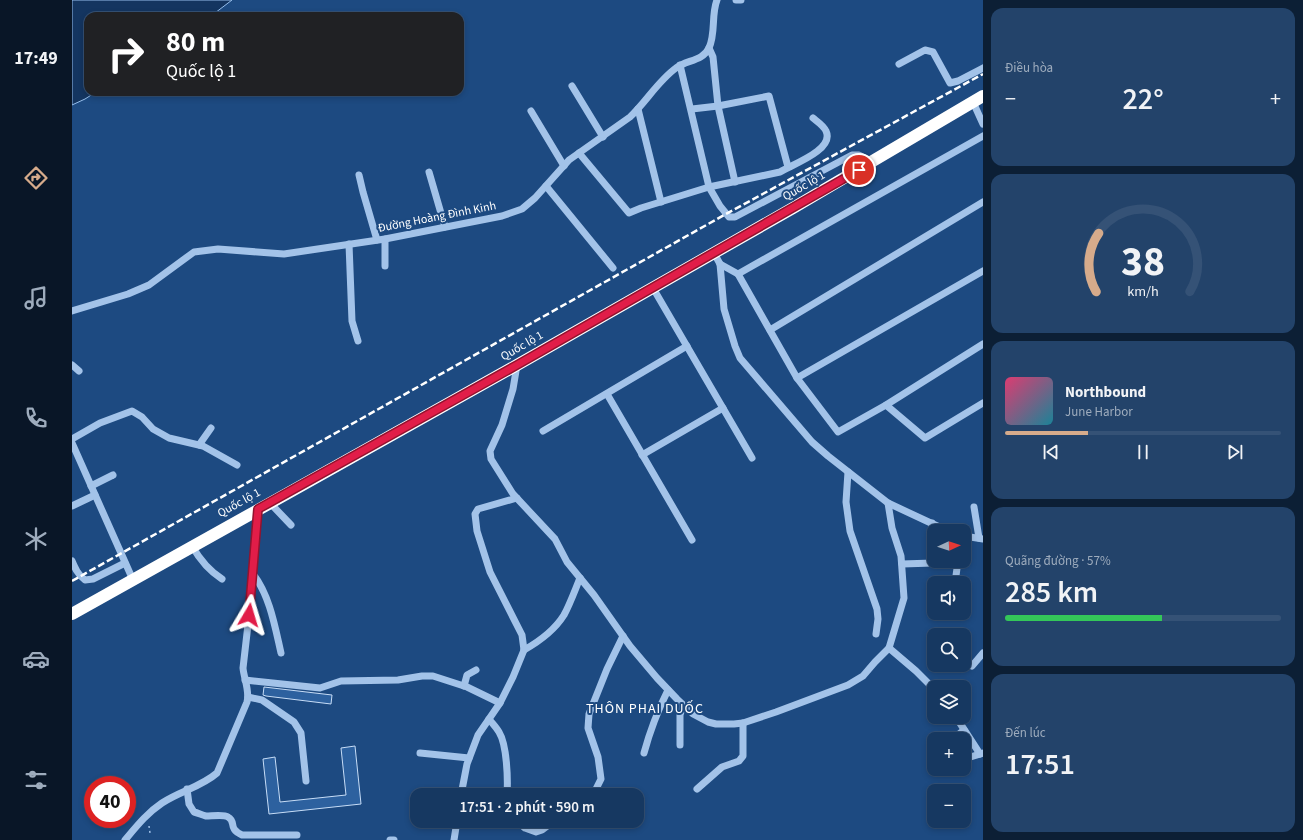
<!DOCTYPE html>
<html lang="vi">
<meta charset="utf-8">
<style>
body{margin:0;font-family:"Source Sans 3",sans-serif;background:#23436a;color:#f1f3f6;height:100vh;display:flex;flex-direction:column;font-size:15px;white-space:nowrap}
*{box-sizing:border-box;margin:0}
p{font-size:13px;color:#9eacbd}
.icon{flex:none;width:22px;height:22px;fill:none;stroke:currentColor;stroke-width:2;stroke-linecap:round;stroke-linejoin:round}
.map{position:relative;flex:1;overflow:hidden}
.sheet{display:flex;flex-direction:column;gap:8px;padding:8px;background:#0c1f35;width:320px}
.sheet>*{flex:none}
.hud{position:absolute;left:12px;top:12px;width:380px;height:84px;border-radius:12px;box-shadow:0 2px 6px #0003,0 0 0 1px #355276;background:#202124;color:#fff;overflow:hidden}
.needle{width:26px;rotate:87deg}
.fabs{position:absolute;left:855px;top:524px;display:grid;gap:8px}
.fabs a{display:grid;place-items:center;width:44px;height:44px;border-radius:8px;background:#163861;box-shadow:0 2px 6px #0003,0 0 0 1px #355276;font-size:20px}
.speed{position:absolute;left:12px;top:776px;display:flex;gap:8px;font-size:20px;font-weight:700;text-align:center}
.speed>*{display:grid;place-content:center;width:52px;height:52px;border-radius:50%;background:#163861;box-shadow:0 2px 6px #0003,0 0 0 1px #355276;line-height:1}
.speed .limit{border:6px solid #d22;background:#fff;color:#111}
.pin{position:absolute;display:grid;place-items:center;width:34px;height:34px;color:#fff;margin:-17px;border:2px solid #fff;border-radius:50%;box-shadow:0 1px 4px #0007}
.me{position:absolute;width:44px;margin:-22px;rotate:7deg;stroke-linejoin:round;filter:drop-shadow(0 0 3px #0008)}
.turn{display:flex;align-items:center;gap:14px;height:84px;padding:0 16px;font-size:18px}
.turn .icon{width:52px;height:52px;stroke-width:2.5}
.turn b{display:block;font-size:28px;line-height:34px}
.big{font-size:30px;font-weight:600;line-height:1.1}
.sheet .tile{flex:1;display:flex;flex-direction:column;justify-content:center;gap:6px;min-width:0;padding:0 14px;border-radius:12px;background:#23436a}
.sheet .dial{align-items:center;gap:0}
.dial svg{height:104px;overflow:visible;fill:none;stroke:#355276;stroke-width:7;stroke-linecap:round;text-anchor:middle}
.dial text{fill:#f1f3f6;stroke:none}
.song{display:flex;align-items:center;gap:12px}
.cover{width:48px;height:48px;border-radius:6px;background:linear-gradient(135deg,hsl(340 70% 55%),hsl(190 70% 35%))}
.played{height:4px;border-radius:2px;background:linear-gradient(90deg,#d6ab8b 30%,#355276 30%)}
.keys{display:flex;justify-content:space-around;direction:ltr}
.heat{display:flex;justify-content:space-between;align-items:center;font-size:22px;direction:ltr}
.charge{height:6px;border-radius:3px;background:linear-gradient(90deg,#34c759 57%,#355276 0)}
.trip{position:absolute;left:338px;top:788px;width:234px;height:40px;border-radius:12px;background:#163861;box-shadow:0 2px 6px #0003,0 0 0 1px #355276;font-weight:600;line-height:40px;text-align:center}
main{display:flex;flex:1;min-height:0}
.tab-bar{display:flex;flex-direction:column;width:72px;justify-content:space-around;align-items:center;background:#091627;color:#9eacbd}
.tab-bar .icon{width:28px;height:28px}
.tab-bar .on{color:#d6ab8b}
.tab-bar b{font-size:18px;color:#f1f3f6}
.map>svg:first-child{display:block}
.water{fill:#143560;stroke:#96beeb}
.building{fill:#2d619f;stroke:#c7ddf7}
.lines{fill:none;stroke-linecap:round;stroke-linejoin:round}
.path{stroke:#a3c3e9;stroke-width:1.5;stroke-dasharray:2 3;stroke-linecap:butt}
.minor{stroke:#a3c3e9;stroke-width:7}
.highway{stroke:#fff;stroke-width:12}
.rail{stroke:#fff;stroke-width:2.5;stroke-dasharray:7 3;stroke-linecap:butt}
.route-casing{stroke:#92132f;stroke-width:10}
.route{stroke:#e11d48;stroke-width:7}
.labels{text-anchor:middle;dominant-baseline:central;stroke-width:4;stroke-linejoin:round;paint-order:stroke}
.street-label{font-size:12px;fill:#fff;stroke:#1d4a81}
.quarter-label{font-size:14px;letter-spacing:1px;fill:#fff;stroke:#1d4a81}
</style>
<main>
<nav class="tab-bar">
<b>17:49</b>
<svg class="icon on" aria-label="directions" viewBox="0 0 24 24"><path d="M12 3l9 9-9 9-9-9zM9 14v-3h6M13 9l2 2-2 2"/></svg>
<svg class="icon" aria-label="music" viewBox="0 0 24 24"><path d="M9 18V5l10-2v13"/><circle cx="6" cy="18" r="3"/><circle cx="16" cy="16" r="3"/></svg>
<svg class="icon" aria-label="phone" viewBox="0 0 24 24"><path d="M5 4h4l2 5-3 2q2 4 5 5l2-3 5 2v4C11 20 4 13 5 4z"/></svg>
<svg class="icon" aria-label="climate" viewBox="0 0 24 24"><path d="M12 3v18M4 7l16 10M4 17L20 7"/></svg>
<svg class="icon" aria-label="car" viewBox="0 0 24 24"><path d="M5 17H2v-5l4-1 3-4h7l3 4 3 1v5h-3M9 17h6M6 11h13"/><circle cx="7" cy="17" r="2"/><circle cx="17" cy="17" r="2"/></svg>
<svg class="icon" aria-label="filters" viewBox="0 0 24 24"><path d="M4 7h16M4 17h16"/><circle cx="9" cy="7" r="2"/><circle cx="15" cy="17" r="2"/></svg>
</nav>
<div class="map">
<svg width="911" height="840" viewBox="0 0 911 840">
<rect width="100%" height="100%" fill="#1d4a81"/>
<polygon class="water" points="0,0 160,0 139,16 16,16 16,92 24,92 13,99 0,105"/>
<g class="building">
<polygon points="192,687 260,695 259,704 194,696 191,695"/>
<polygon points="283,746 289,804 197,814 191,759 203,757 208,802 274,795 269,748"/>
</g>
<g class="lines">
<polyline class="path" points="77,826 78,833"/>
<g class="minor">
<polyline points="664,0 669,0"/>
<polyline points="637,48 641,57 646,106 663,182"/>
<polyline points="827,64 853,50 861,52 878,83 886,81 911,68"/>
<polyline points="608,65 637,187 648,206 657,217 663,217 780,155 787,155 800,162"/>
<polyline points="500,86 531,137"/>
<polyline points="901,102 911,124"/>
<polyline points="566,109 589,202"/>
<polyline points="620,109 646,106 697,96 716,167"/>
<polyline points="459,111 492,166"/>
<path d="M507,153L557,213L569,208L637,187L708,172C719,165 763,150 754,131C752,126 746,122 741,118"/>
<polyline points="357,172 373,227"/>
<polyline points="287,175 291,192 305,240"/>
<polyline points="474,186 541,268"/>
<polyline points="313,239 313,266"/>
<polyline points="277,244 280,321 286,341"/>
<polyline points="642,253 648,264 652,309 663,346 668,358 740,442 756,456 816,503 876,531"/>
<polyline points="648,264 666,274 911,136"/>
<polyline points="666,274 725,378 766,432 814,405 853,438 911,403"/>
<polyline points="581,288 680,458"/>
<path d="M0,311L56,294L77,285L122,252L146,249L212,254L313,239L430,216L450,209L463,198L497,160L558,117C574,102 586,81 604,68C614,60 631,61 637,48C644,33 639,15 645,0"/>
<polyline points="698,330 911,202"/>
<polyline points="0,365 7,371"/>
<polyline points="445,365 441,389 430,425 418,451 419,459 441,494 483,539 495,562 522,595 558,646 585,678 605,699 621,714 636,722 644,724 662,724 671,723 704,712 776,685 791,676 803,662 817,648 832,598 829,556 820,528 816,503"/>
<polyline points="725,378 911,271"/>
<polyline points="535,394 620,540"/>
<polyline points="814,405 911,344"/>
<polyline points="471,431 615,346"/>
<polyline points="0,439 28,423 60,411 70,417 81,429 97,438 131,446 165,465"/>
<polyline points="0,443 61,580"/>
<polyline points="127,445 139,428"/>
<polyline points="570,455 651,408"/>
<polyline points="776,472 774,502 778,531 805,609 806,619 804,634"/>
<polyline points="19,486 41,475"/>
<polyline points="198,503 219,525"/>
<polyline points="0,506 23,495"/>
<polyline points="902,507 907,538"/>
<polyline points="892,536 911,539"/>
<polyline points="859,540 860,523"/>
<path d="M120,546C128,560 136,570 150,579"/>
<path d="M0,561C3,568 6,575 13,580L21,579L53,563"/>
<polyline points="830,564 861,563"/>
<path d="M181,574C198,596 203,627 209,653"/>
<polyline points="883,583 886,561"/>
<polyline points="817,648 844,671 862,689"/>
<path d="M452,650C468,641 482,631 492,615C498,604 503,590 508,578"/>
<polyline points="900,666 911,653"/>
<polyline points="173,680 248,688 269,681 326,680 350,676 361,676 395,687 428,703"/>
<polyline points="392,686 395,675 404,670"/>
<polyline points="176,697 190,700 222,722 229,733 234,781"/>
<polyline points="884,717 908,754"/>
<path d="M417,719C420,723 424,727 427,732C435,745 436,779 435,795"/>
<polyline points="866,719 867,717"/>
<polyline points="881,739 892,730"/>
<polyline points="608,745 608,715 611,705"/>
<polyline points="348,753 397,758"/>
<path d="M572,753C578,731 586,710 596,690"/>
<polyline points="859,758 862,755"/>
<polyline points="892,759 911,753"/>
<path d="M115,789L117,804L122,812C126,813 130,815 134,816C140,816 152,814 156,817C165,822 155,828 170,835H225"/>
<polyline points="625,789 650,767 667,761 671,756 671,723"/>
<polyline points="389,795 395,764 406,735 428,703 441,677 452,650 450,635 418,572 405,531 403,514 406,509 445,498"/>
<polyline points="521,795 529,779 526,757 516,728 517,714 535,669 551,636"/>
<polyline points="445,821 453,828 464,832 470,830 482,821"/>
<path d="M53,840C64,827 75,813 90,803C108,791 129,787 145,773L175,702C178,691 172,679 171,668L180,590L186,509"/>
<polyline points="318,840 322,840"/>
<polyline points="382,840 385,821"/>
</g>
<polyline class="highway" points="0,614 445,365 721,208 911,96"/>
<polyline class="rail" points="0,581 654,214 911,74"/>
</g>
<g class="lines">
<g class="route-casing">
<polyline id="route" points="177,615 186,509 445,365 787,170"/>
</g>
<use href="#route" class="route"/>
</g>
<g class="labels">
<g class="street-label">
<text transform="translate(732 186) rotate(-30)">Quốc lộ 1</text>
<text transform="translate(365 217) rotate(-11)">Đường Hoàng Đình Kinh</text>
<text transform="translate(450 346) rotate(-30)">Quốc lộ 1</text>
<text transform="translate(167 503) rotate(-29)">Quốc lộ 1</text>
</g>
<g class="quarter-label">
<text x="573" y="709">THÔN PHAI DUỐC</text>
</g>
</g>
</svg>
<div class="fabs">
<a><svg class="needle" viewBox="-14 -14 28 28"><path d="M0-13l5 13h-10z" fill="#e53935"/><path d="M0 13l5-13h-10z" fill="#9eacbd"/></svg></a>
<a><svg class="icon" aria-label="sound" viewBox="0 0 24 24"><path d="M4 9h4l5-4v14l-5-4H4zM17 9q2 3 0 6"/></svg></a>
<a><svg class="icon" aria-label="search" viewBox="0 0 24 24"><circle cx="10" cy="10" r="6"/><path d="M15 15l6 6"/></svg></a>
<a><svg class="icon" aria-label="layers" viewBox="0 0 24 24"><path d="M12 4l9 5-9 5-9-5zM3 14l9 5 9-5"/></svg></a>
<a>+</a>
<a>−</a>
</div>
<div class="speed"><div class="limit">40</div></div>
<div class="pin" style="left:787px;top:170px;background:#d93025"><svg class="icon" aria-label="arrive" viewBox="0 0 24 24"><path d="M6 21V4h12l-3 4 3 4H6"/></svg></div>
<svg class="me" style="left:177px;top:615px" viewBox="-20 -20 40 40"><path d="M0-17L14 15 0 8-14 15z" fill="#e11d48" stroke="#fff" stroke-width="4"/></svg>
<div class="trip">17:51 · 2 phút · 590 m</div>
<div class="hud">
<div class="turn"><svg class="icon" aria-label="right" viewBox="0 0 24 24"><path d="M7 20v-9h11M14 6l5 5-5 5"/></svg><div><b>80 m</b>Quốc lộ 1</div></div>
</div>
</div>
<section class="sheet">
<div class="tile"><p>Điều hòa</p>
<div class="heat"><a>−</a><b class="big">22°</b><a>+</a></div>
</div>
<div class="tile dial"><svg viewBox="0 0 100 80">
<path d="M14 69A42 42 0 1 1 86 69"/>
<path d="M14 69A42 42 0 0 1 16 24" stroke="#d6ab8b"/>
<text x="50" y="56" font-size="32" font-weight="700">38</text>
<text x="50" y="72" font-size="11">km/h</text>
</svg></div>
<div class="tile">
<div class="song"><i class="cover"></i><div><b>Northbound</b><p>June Harbor</p></div></div>
<div class="played"></div>
<div class="keys"><svg class="icon" aria-label="previous" viewBox="0 0 24 24"><path d="M18 5L8 12l10 7zM5 5v14"/></svg><svg class="icon" aria-label="pause" viewBox="0 0 24 24"><path d="M8 5v14M16 5v14"/></svg><svg class="icon" aria-label="next" viewBox="0 0 24 24"><path d="M6 5l10 7-10 7zM19 5v14"/></svg></div>
</div>
<div class="tile"><p>Quãng đường · 57%</p><b class="big">285 km</b><div class="charge"></div></div>
<div class="tile"><p>Đến lúc</p><b class="big">17:51</b></div>
</section>
</main>
